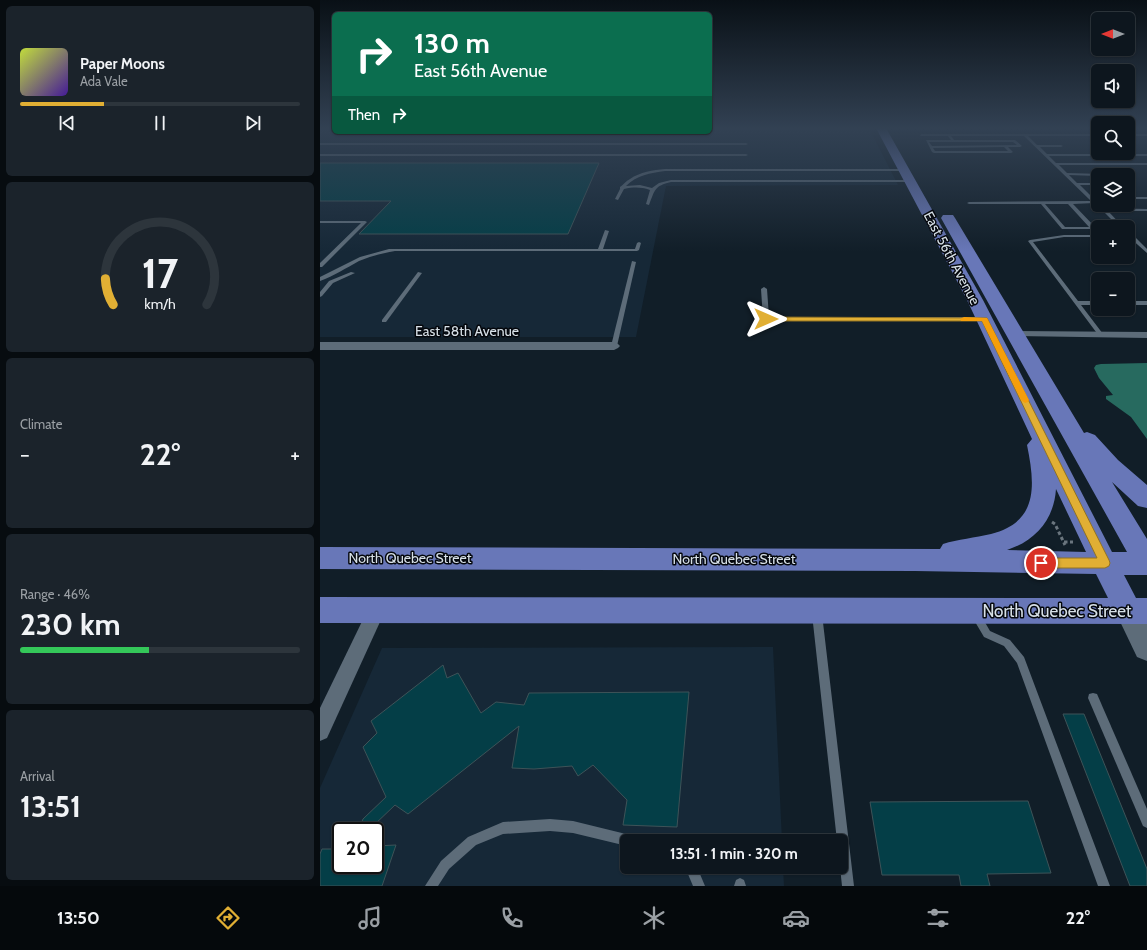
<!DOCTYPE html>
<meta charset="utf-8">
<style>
body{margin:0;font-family:Cabin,sans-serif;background:#1b232b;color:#f1f3f6;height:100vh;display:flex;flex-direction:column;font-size:15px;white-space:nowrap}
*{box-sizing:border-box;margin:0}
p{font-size:13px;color:#9a9fa4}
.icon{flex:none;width:22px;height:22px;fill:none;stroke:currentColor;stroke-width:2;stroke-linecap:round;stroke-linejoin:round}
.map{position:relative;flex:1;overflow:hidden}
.details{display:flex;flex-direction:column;gap:6px;padding:6px;background:#070c10;width:320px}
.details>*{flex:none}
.banner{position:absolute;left:12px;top:12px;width:380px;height:122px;border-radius:6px;box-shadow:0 1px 3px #0004,0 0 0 1px #2d353c;background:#0b6e4f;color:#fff;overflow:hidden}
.needle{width:26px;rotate:270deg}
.buttons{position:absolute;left:771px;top:12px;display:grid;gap:8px}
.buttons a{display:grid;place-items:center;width:44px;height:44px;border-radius:6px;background:#0d161e;box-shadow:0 1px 3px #0004,0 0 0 1px #2d353c;font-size:20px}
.speed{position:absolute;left:12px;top:822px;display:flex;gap:8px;font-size:20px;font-weight:700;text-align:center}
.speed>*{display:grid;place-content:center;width:52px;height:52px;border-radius:50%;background:#0d161e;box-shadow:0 1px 3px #0004,0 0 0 1px #2d353c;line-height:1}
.speed .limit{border:2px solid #111;border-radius:6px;background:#fff;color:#111}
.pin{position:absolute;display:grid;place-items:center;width:34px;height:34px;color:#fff;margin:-17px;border:2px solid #fff;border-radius:50%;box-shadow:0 1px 4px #0007}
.me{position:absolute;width:44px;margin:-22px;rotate:90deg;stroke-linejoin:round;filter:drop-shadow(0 0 3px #0008)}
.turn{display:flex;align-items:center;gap:14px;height:84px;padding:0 16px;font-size:18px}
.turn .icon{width:52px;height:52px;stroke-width:2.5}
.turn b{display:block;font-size:28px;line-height:34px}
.then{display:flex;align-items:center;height:38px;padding:0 16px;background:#0003;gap:8px;font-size:15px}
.big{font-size:30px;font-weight:800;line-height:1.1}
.details .widget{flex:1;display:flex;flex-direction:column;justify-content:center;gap:6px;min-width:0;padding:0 14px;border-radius:6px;background:#1b232b}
.details .dial{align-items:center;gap:0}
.dial svg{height:104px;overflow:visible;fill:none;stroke:#2d353c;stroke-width:7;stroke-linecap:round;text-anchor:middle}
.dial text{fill:#f1f3f6;stroke:none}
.song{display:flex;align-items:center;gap:12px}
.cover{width:48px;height:48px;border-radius:6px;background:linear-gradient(135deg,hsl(70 70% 55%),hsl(260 70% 35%))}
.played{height:4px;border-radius:2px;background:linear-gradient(90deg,#e1af34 30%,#2d353c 30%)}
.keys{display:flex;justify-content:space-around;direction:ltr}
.heat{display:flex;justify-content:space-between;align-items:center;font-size:22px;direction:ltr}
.charge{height:6px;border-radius:3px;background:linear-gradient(90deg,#34c759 46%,#2d353c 0)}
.trip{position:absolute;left:300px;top:834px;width:228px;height:40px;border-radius:6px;background:#0d161e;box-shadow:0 1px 3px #0004,0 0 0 1px #2d353c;font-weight:800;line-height:40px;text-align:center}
.tab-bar{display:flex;height:64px;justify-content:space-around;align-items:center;background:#05090c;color:#9a9fa4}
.tab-bar .icon{width:28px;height:28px}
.tab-bar .active{color:#e1af34}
.tab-bar b{font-size:18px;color:#f1f3f6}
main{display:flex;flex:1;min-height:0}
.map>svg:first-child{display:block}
.built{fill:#162837;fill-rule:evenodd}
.water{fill:#276a5f}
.building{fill:#043e47;stroke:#3e5358}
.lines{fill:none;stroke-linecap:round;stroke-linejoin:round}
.path{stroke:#6a757e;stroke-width:3;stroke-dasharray:3.5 2.5;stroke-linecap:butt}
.service{fill:#5d6c79;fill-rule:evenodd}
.minor{fill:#5d6c79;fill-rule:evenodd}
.secondary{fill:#5d6c79;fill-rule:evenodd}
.primary{fill:#6877b8;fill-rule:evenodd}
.route{fill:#e1af34;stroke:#927222}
.slow{fill:#f59e0b}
.labels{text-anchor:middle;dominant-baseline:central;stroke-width:3;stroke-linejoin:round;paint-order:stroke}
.street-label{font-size:14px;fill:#d7e0e7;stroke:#04070c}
.near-street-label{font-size:17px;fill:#d7e0e7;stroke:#04070c}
</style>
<main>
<section class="details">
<div class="widget">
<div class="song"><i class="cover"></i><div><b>Paper Moons</b><p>Ada Vale</p></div></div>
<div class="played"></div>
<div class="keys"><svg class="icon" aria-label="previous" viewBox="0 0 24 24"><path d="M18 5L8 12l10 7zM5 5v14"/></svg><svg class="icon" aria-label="pause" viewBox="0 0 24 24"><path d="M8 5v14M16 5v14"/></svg><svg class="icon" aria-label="next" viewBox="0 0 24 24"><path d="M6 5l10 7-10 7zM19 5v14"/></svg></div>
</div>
<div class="widget dial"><svg viewBox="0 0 100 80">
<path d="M14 69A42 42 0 1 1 86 69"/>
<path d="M14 69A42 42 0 0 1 8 49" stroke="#e1af34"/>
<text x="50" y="56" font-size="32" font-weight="700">17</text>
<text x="50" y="72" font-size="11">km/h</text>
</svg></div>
<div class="widget"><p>Climate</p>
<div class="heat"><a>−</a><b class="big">22°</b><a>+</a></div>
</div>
<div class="widget"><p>Range · 46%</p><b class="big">230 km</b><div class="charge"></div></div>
<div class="widget"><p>Arrival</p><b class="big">13:51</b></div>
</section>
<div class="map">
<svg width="827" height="886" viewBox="0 0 827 886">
<rect width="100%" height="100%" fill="#111e28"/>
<g class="built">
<polygon points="0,128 14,128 14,132 390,132 390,128 549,128 578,185 346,186 316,337 0,337"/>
<path d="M453,647L462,841H307V867H463L464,886H0V788L62,648ZM21,831H55V865H21Z"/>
</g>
<polygon class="water" points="827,363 827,439 811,417 786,399 786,396 793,395 779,378 774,368 776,365 781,364"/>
<g class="building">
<polygon points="0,163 279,163 248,234 39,234 71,201 0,201"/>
<polygon points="123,665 127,678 138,673 161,713 176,702 204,705 209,693 369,692 357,827 303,825 307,800 273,765 258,776 252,766 214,769 192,768 199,726 88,814 75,805 53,826 52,831 38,831 43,819 66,797 43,747 57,733 51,721"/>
<polygon points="743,714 764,714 827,869 827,886 810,886"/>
<polygon points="708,801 731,873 667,874 670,886 641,886 639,875 562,875 550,802"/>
<polygon points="76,845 62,886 0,886 0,854 2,849 21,849 21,865 55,865 55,846"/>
</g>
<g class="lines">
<g class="path">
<polyline points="732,522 735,524 745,545"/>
<polyline points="744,542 753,542"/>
</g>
<g class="service">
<path d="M601,134H778V136H708L717,145H741L743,146L741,147H720L727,154H827V156H729L736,163H827V165H739L747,173L783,174L785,175H778V176L749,175L757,183H778V185H760L778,203L776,204L774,203L753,204L775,227V229H742L721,204H649L647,203L649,202L771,201L704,136H631L634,140H695L702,146L700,147H688L693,152L691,153H614L612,152L606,140H631L628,136H600ZM609,142H693L697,145L612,146ZM684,147L688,151H615L613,148ZM725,204H748L769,227H745Z"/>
<rect x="808" y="134" width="19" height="2"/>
<polygon points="0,143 426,143 428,144 426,145 0,145"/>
<polygon points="0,154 426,154 428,155 426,156 0,156"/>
<path d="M345,169H584L586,170L584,171H345C330,173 317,175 306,186L320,185L332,188L339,183L351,180H590L592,181L590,182H351C334,186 335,190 329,205L326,204L330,190C321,187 314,187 304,189L298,200L295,199L300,189V187C303,185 306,181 310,179C320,172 333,170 345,169Z"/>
<rect x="808" y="197" width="19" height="2"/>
<polygon points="782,208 827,209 827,211 788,211 803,227 799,227 782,210"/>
<polygon points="0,221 45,221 47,222 2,267 0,267 0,263 41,223 0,223"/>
<path d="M285,230L289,231L283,249H315L317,243L319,242L321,243L319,250L317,251H75C63,253 51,256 39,261C26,268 14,276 0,281V277L40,257L69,249H278Z"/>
<polygon points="744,235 778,235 778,237 744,237 713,242 758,301 778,301 778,305 761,305 783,334 783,336 779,336 708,241 710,240"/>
<polygon points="809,235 813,235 827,249 827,253 809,237"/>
<polygon points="312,261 316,262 297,346 294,348 291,346"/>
<polygon points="31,272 35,273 13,283 2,296 0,297 0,292 9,281"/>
<polygon points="98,272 102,273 66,322 62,322 62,320"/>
<polygon points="444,287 447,289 449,317 664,317 667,319 664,321 446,321 443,319 441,289"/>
<rect x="808" y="301" width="19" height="4"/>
<polygon points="497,610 500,611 502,614 534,886 522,886 520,867 521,867 521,841 517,841 492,614 494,611"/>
<polygon points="656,611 659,612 670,631 690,640 704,657 790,886 778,886 697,663 684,646 664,637 651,615 653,612"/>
<polygon points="773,693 777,694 827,809 827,828 823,826 768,698 769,694"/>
<polygon points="230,819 253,821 310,835 314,837 316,841 307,841 307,846 253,833 230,831 183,834 156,845 129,869 118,886 105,886 121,861 148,837 183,822"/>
<polygon points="365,867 377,867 385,886 373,886"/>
<polygon points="420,878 424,880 426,886 414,886 416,880"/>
</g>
<g class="minor">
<polygon points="695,331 827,332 827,338 691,336 689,334 691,332"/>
<polygon points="0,342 294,342 298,344 300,346 298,348 294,350 0,350"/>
<polygon points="56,603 62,605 65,611 7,738 0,741 0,708 50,605"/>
</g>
<polygon class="secondary" points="808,599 817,603 827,621 827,661 817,657 795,611 799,603"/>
<path class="primary" d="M556,128H566L663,300L792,552H807L621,218L623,215H633L635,218L764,433L767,432L775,435L798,460L827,485V508L818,506L792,482L827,539V575H804L816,598H827V624L0,623V597L788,598L776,574L595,571L0,569V547L620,549L623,544C638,539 655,538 671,534C719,522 715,484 707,445L712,439L647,300ZM736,489L766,552L687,550C715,541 734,520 736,489Z"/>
</g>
<linearGradient id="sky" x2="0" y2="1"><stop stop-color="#091016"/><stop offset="0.51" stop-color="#324153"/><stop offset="1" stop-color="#324153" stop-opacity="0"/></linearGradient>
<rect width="827" height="252" fill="url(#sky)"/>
<polygon class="route" points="446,317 667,318 789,560 790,563 789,566 785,568 721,568 717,566 715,563 717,560 721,558 777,558 662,321 444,321 443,319"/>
<polygon class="slow" points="644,317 667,318 709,400 708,402 705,403 701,400 662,321 641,321 640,319"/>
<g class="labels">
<g class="street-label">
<text transform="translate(632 258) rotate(62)">East 56th Avenue</text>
<text x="147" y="331">East 58th Avenue</text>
<text x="90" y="558">North Quebec Street</text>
<text x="414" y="559">North Quebec Street</text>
</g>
<g class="near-street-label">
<text x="737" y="611">North Quebec Street</text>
</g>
</g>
</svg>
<div class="buttons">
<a><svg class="needle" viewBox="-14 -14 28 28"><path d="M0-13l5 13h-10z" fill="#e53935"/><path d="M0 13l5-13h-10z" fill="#9a9fa4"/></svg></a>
<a><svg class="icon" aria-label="sound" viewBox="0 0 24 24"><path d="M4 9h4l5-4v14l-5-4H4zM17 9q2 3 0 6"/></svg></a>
<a><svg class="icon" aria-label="search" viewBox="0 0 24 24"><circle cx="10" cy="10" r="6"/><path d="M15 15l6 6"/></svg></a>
<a><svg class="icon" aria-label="layers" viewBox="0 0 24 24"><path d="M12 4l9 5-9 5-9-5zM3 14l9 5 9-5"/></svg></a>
<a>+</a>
<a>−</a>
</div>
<div class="speed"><div class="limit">20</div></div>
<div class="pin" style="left:721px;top:563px;background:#d93025"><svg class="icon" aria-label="arrive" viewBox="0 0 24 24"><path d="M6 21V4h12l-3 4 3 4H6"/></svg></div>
<svg class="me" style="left:446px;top:319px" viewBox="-20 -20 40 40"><path d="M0-17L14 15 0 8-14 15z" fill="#e1af34" stroke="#fff" stroke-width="4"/></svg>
<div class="trip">13:51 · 1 min · 320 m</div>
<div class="banner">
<div class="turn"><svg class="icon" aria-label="right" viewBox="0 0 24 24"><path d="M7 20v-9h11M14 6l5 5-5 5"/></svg><div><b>130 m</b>East 56th Avenue</div></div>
<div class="then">Then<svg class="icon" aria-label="right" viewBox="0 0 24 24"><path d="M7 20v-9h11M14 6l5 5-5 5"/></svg></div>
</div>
</div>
</main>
<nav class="tab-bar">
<b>13:50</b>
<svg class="icon active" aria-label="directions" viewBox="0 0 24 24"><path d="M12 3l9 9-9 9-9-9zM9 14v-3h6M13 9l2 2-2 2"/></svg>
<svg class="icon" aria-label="music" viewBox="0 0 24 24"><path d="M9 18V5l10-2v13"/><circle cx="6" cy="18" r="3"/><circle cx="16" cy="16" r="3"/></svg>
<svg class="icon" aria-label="phone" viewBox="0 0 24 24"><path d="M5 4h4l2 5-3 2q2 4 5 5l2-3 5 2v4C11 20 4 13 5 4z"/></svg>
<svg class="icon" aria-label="climate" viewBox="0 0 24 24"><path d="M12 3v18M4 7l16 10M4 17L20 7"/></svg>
<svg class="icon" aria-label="car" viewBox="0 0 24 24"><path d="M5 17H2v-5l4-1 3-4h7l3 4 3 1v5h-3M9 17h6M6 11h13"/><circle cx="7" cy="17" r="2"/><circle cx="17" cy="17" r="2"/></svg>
<svg class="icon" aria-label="filters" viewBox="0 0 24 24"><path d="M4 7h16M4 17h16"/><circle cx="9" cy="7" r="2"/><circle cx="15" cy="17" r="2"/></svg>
<b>22°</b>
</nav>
